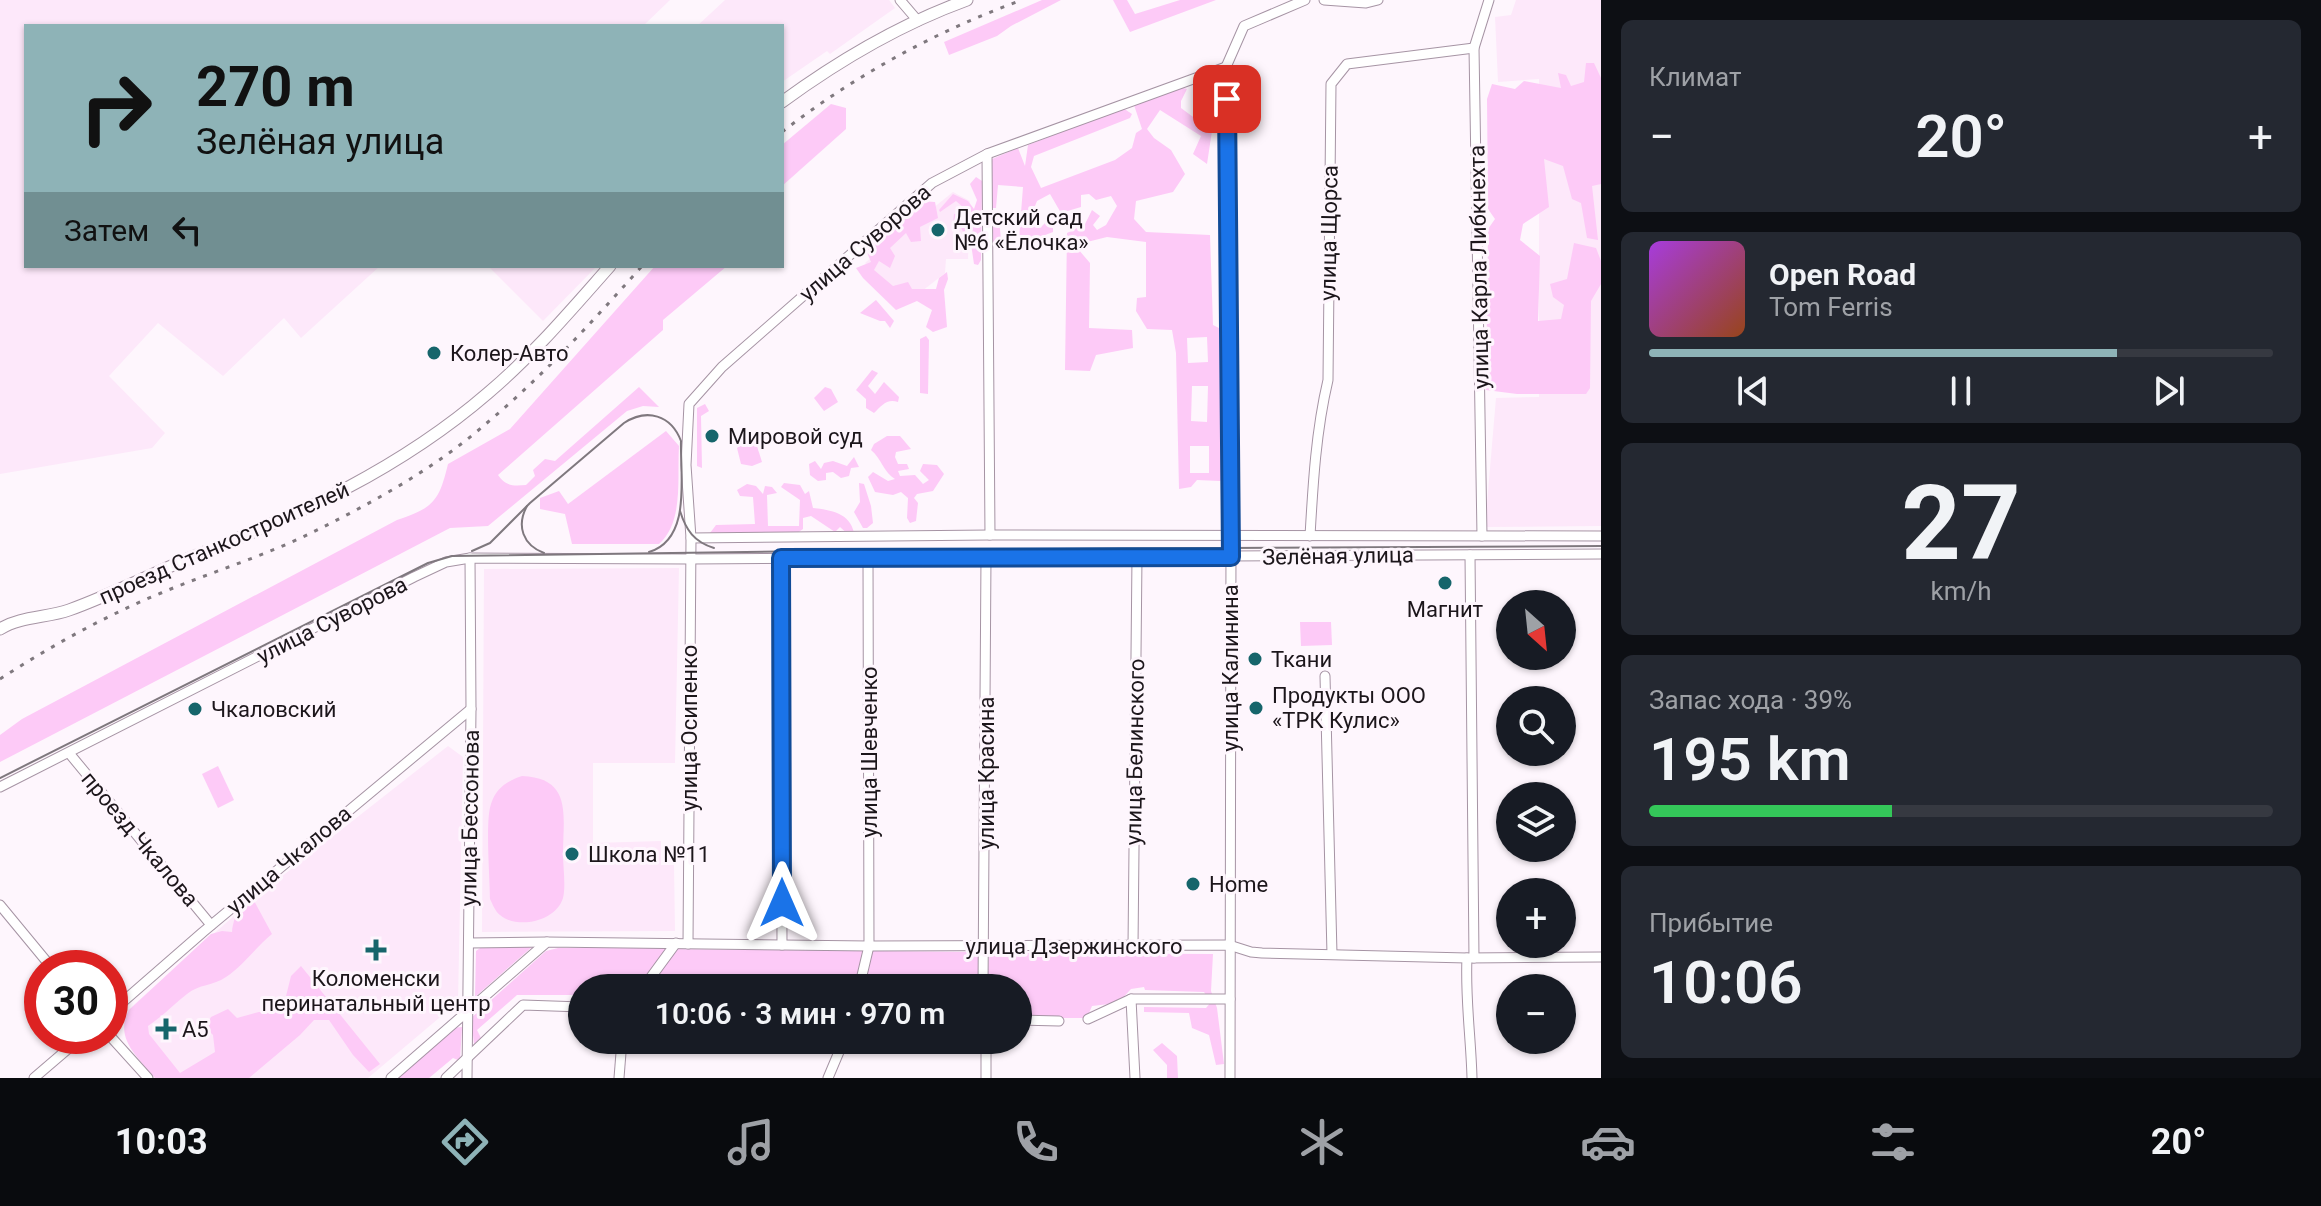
<!DOCTYPE html>
<html lang="ru">
<meta charset="utf-8">
<style>
body{margin:0;font-family:Roboto,sans-serif;background:#242831;color:#f1f3f6;height:100vh;display:flex;flex-direction:column;font-size:30px;white-space:nowrap}
*{box-sizing:border-box;margin:0}
p{font-size:26px;color:#9ea1a6}
.icon{flex:none;width:44px;height:44px;fill:none;stroke:currentColor;stroke-width:2;stroke-linecap:round;stroke-linejoin:round}
.map{position:relative;flex:1;overflow:hidden}
.details{display:flex;flex-direction:column;gap:20px;padding:20px;background:#0d0f14;width:720px}
.details>*{flex:none}
.banner{position:absolute;left:24px;top:24px;width:760px;height:244px;border-radius:0px;box-shadow:0 2px 6px #0004;background:#8eb3b7;color:#111;overflow:hidden}
.needle{width:52px;rotate:153deg}
.tools{position:absolute;left:1496px;top:590px;display:grid;gap:16px}
.tools a{display:grid;place-items:center;width:80px;height:80px;border-radius:50%;background:#171b24;box-shadow:0 2px 6px #0004;font-size:40px}
.speed{position:absolute;left:24px;top:950px;display:flex;gap:16px;font-size:40px;font-weight:700;text-align:center}
.speed>*{display:grid;place-content:center;width:104px;height:104px;border-radius:50%;background:#171b24;box-shadow:0 2px 6px #0004;line-height:1}
.speed .limit{border:12px solid #d22;background:#fff;color:#111}
.pin{position:absolute;display:grid;place-items:center;width:68px;height:68px;color:#fff;margin:-34px;border-radius:16px;box-shadow:0 4px 12px #0006}
.me{position:absolute;width:88px;margin:-44px;rotate:0deg;stroke-linejoin:round;filter:drop-shadow(0 0 6px #0008)}
.turn{display:flex;align-items:center;gap:28px;height:168px;padding:0 40px;font-size:36px}
.turn .icon{width:104px;height:104px;stroke-width:2.5}
.turn b{display:block;font-size:56px;line-height:68px}
.then{display:flex;align-items:center;height:76px;padding:0 40px;background:#0003;gap:16px;font-size:30px}
.big{font-size:60px;font-weight:600;line-height:1.1}
.details .tile{flex:1;display:flex;flex-direction:column;justify-content:center;gap:12px;min-width:0;padding:0 28px;border-radius:12px;background:#242831}
.details .dial{align-items:center;gap:0}
.dial b{font-size:104px;line-height:1}
.song{display:flex;align-items:center;gap:24px}
.cover{width:96px;height:96px;border-radius:12px;background:linear-gradient(135deg,hsl(280 70% 55%),hsl(20 70% 35%))}
.played{height:8px;border-radius:4px;background:linear-gradient(90deg,#8eb3b7 75%,#363941 75%)}
.keys{display:flex;justify-content:space-around;direction:ltr}
.heat{display:flex;justify-content:space-between;align-items:center;font-size:44px;direction:ltr}
.charge{height:12px;border-radius:6px;background:linear-gradient(90deg,#34c759 39%,#363941 0)}
.trip{position:absolute;left:568px;top:974px;width:464px;height:80px;border-radius:40px;background:#171b24;box-shadow:0 2px 6px #0004;font-weight:600;line-height:80px;text-align:center}
.tab-bar{display:flex;height:128px;justify-content:space-around;align-items:center;background:#090b0e;color:#9ea1a6}
.tab-bar .icon{width:56px;height:56px}
.tab-bar .selected{color:#8eb3b7}
.tab-bar b{font-size:36px;color:#f1f3f6}
main{display:flex;flex:1;min-height:0}
.map>svg:first-child{display:block}
.built{fill:#fde8fa}
.green{fill:#fdcaf7;fill-rule:evenodd}
.lines{fill:none;stroke-linecap:round;stroke-linejoin:round}
.minor-casing{stroke:#a694a4;stroke-width:11}
.major-casing{stroke:#a694a4;stroke-width:13}
.minor{stroke:#fff;stroke-width:9}
.major{stroke:#fff;stroke-width:11}
.tram{stroke:#7f787e;stroke-width:2}
.rail{stroke:#7f787e;stroke-width:3;stroke-dasharray:4 8;stroke-linecap:butt}
.route-casing{stroke:#114b97;stroke-width:20}
.route{stroke:#1a73e8;stroke-width:14}
.poi-dot{fill:#16656b;stroke:#fef6fd;stroke-width:3}
.labels{text-anchor:middle;dominant-baseline:central;stroke-width:6;stroke-linejoin:round;paint-order:stroke}
.poi-label{font-size:22px;fill:#1c161b;stroke:#fef6fd;text-anchor:start}
.street-label{font-size:22px;fill:#1c161b;stroke:#fef6fd}
</style>
<main>
<div class="map">
<svg width="1601" height="1078" viewBox="0 0 1601 1078">
<rect width="100%" height="100%" fill="#fef6fd"/>
<g class="built">
<polygon points="0,0 670,0 643,26 26,26 26,266 380,266 301,338 284,318 223,376 158,323 109,376 165,433 152,448 0,474"/>
<polygon points="725,0 889,0 895,8 830,54 827,51 782,82 782,26 697,26"/>
<polygon points="1516,0 1601,0 1601,526 1485,527 1496,398 1539,397 1539,79 1498,82 1495,17 1511,15"/>
<polygon points="953,192 970,201 968,259 946,259 945,273 903,306 865,263"/>
<polygon points="488,266 597,266 543,321"/>
<polygon points="679,568 675,763 593,763 593,843 661,841 661,865 674,865 675,931 482,932 484,569"/>
<polygon points="448,746 463,757 458,1002 368,1078 171,1078 119,1018 253,899"/>
</g>
<g class="green">
<polygon points="1042,0 1061,0 1011,26 997,36 949,55 944,42"/>
<polygon points="1113,0 1127,0 1135,14 1180,0 1216,0 1130,32"/>
<polygon points="1586,63 1594,63 1601,78 1601,184 1592,186 1598,240 1587,238 1581,203 1572,199 1563,166 1544,159 1549,207 1523,224 1520,240 1540,256 1538,321 1561,319 1564,305 1553,297 1550,284 1567,279 1574,243 1596,248 1601,261 1601,284 1591,301 1590,388 1586,394 1517,394 1486,390 1488,229 1495,219 1488,209 1487,99 1492,84 1515,89 1524,81 1561,88 1558,73 1566,75 1571,86 1584,82"/>
<path d="M1177,86L1187,89L1181,101V108L1212,131L1207,164L1193,154L1201,136L1160,110L1147,129L1154,138L1171,150L1185,174L1173,192L1136,201L1134,219L1146,232L1210,235L1213,325L1227,332L1230,477L1220,481L1197,480L1191,487L1179,489L1176,353L1172,330L1147,329L1136,311L1137,298L1146,297V242L1107,237L1083,243L1078,249L1090,263L1089,328L1132,330L1133,348L1096,355L1090,371L1065,370L1067,233L1085,224L1092,210L1100,216L1093,225L1097,230L1106,225L1117,206L1111,196L1096,200L1089,194L1081,195V207L1061,213L1050,194L1037,201L1031,216L1042,226L1053,215V232L1040,237H1027L1022,244L996,246L988,240L993,216L999,218L1001,240L1019,239L1023,187L998,185L996,208H990L988,174L992,159L1018,148L1025,166L1028,145L1123,108L1132,114L1130,118L1034,156L1031,167L1041,188L1115,160L1132,148L1136,133L1142,129L1134,105ZM1207,337L1208,362L1188,363L1187,338ZM1192,386H1208L1207,422L1191,421ZM1190,446H1209V473H1190Z"/>
<polygon points="831,104 846,108 846,129 782,186 782,145"/>
<polygon points="976,177 982,181 981,260 978,265 974,264 970,237 964,234 960,225 953,225 954,214 962,213 964,208 956,201 940,212 939,210 953,194 968,201 974,209 977,200 970,184"/>
<polygon points="921,201 935,202 938,218 920,227 921,241 911,242 906,233 890,248 895,256 890,268 879,261 874,270 893,286 908,282 912,289 936,289 939,278 947,272 948,279 944,290 947,327 933,332 926,327 932,310 917,301 896,310 863,278 856,268 871,262 865,248"/>
<path d="M655,266H727L663,320V330L498,475C506,486 512,486 526,485L535,476L533,470L545,459L555,461L639,387L659,407L643,406L627,411L488,526L450,528L0,762V735L22,719L397,520C433,508 439,502 448,464L510,429Z"/>
<polygon points="876,300 894,321 890,328 885,321 880,321 860,313"/>
<polygon points="926,336 929,340 928,394 920,393 920,339"/>
<path d="M872,370L878,373L868,386L875,394L884,382L899,397L898,402C887,398 881,406 874,413L866,408V399L856,390Z"/>
<polygon points="825,387 831,389 838,402 824,411 814,398"/>
<polygon points="705,404 709,411 701,416 702,468 697,466 697,408"/>
<path d="M666,431L679,446C677,478 684,522 659,544H572L565,514L540,509V498L559,491L568,504Z"/>
<path d="M887,436H900L911,449L896,452L895,457L898,464H907L909,469L898,471L900,476L915,475L923,484L929,480L920,471L923,464L937,465L944,474L933,491L917,494L914,498L918,503L916,521L910,523L907,518L908,498L901,492L893,495L875,492L868,477L873,472L888,481L895,479C884,473 881,458 871,450L874,444Z"/>
<polygon points="745,441 756,443 762,462 752,466 741,464 737,448"/>
<polygon points="854,457 859,467 851,468 849,476 841,478 833,472 826,473 826,480 818,481 810,475 809,464 815,461 821,469 824,463 833,461 847,466"/>
<path d="M784,483L800,485L805,494L809,491L813,508C831,510 850,513 854,533L850,536L840,527L835,532L811,516L803,518V529L794,535L707,537L716,525L755,524L753,497L740,496L737,490L747,484L756,486L763,494L765,486L772,487L777,493L767,495L768,526H799L800,500L781,487Z"/>
<polygon points="859,483 864,484 871,506 873,523 867,528 863,528 854,512 860,502"/>
<polygon points="1300,622 1331,622 1332,645 1301,646"/>
<polygon points="218,766 234,800 218,808 202,774"/>
<path d="M522,776C573,778 563,816 563,854C563,867 566,886 563,898C556,921 518,930 500,915C495,911 493,905 490,899C490,878 485,821 491,804C496,788 507,781 522,776Z"/>
<path d="M253,899L272,934C256,947 243,966 226,977C213,986 199,984 187,994C174,1004 163,1016 148,1026L149,1034L180,1073L215,1052L213,1035L205,1027L211,1017L228,1009L237,1018L259,1012H282L291,976L301,966L380,1064L369,1072L353,1055L329,1020H314L300,1035L249,1078H155C137,1056 114,1038 129,1010L211,934L222,931L232,932C234,916 238,907 253,899Z"/>
<polygon points="483,946 532,947 475,997 476,951"/>
<polygon points="558,948 667,948 638,988 582,988 582,995 517,995 477,1030 481,1038 474,1044 471,1018 546,951"/>
<polygon points="675,949 979,952 980,970 976,988 649,988"/>
<polygon points="989,953 1213,954 1211,991 1217,1008 1224,1064 1216,1065 1209,1035 1192,1028 1189,1013 1144,1012 1144,1007 1206,1008 1211,1002 1204,992 1145,990 1144,987 1131,989 1118,1003 1092,1006 1087,1018 1018,1018 1018,988 987,988"/>
<polygon points="462,1027 460,1061 453,1058 429,1078 396,1078 451,1028"/>
<polygon points="1162,1043 1177,1056 1178,1078 1167,1078 1167,1065 1153,1050"/>
</g>
<g class="lines">
<g class="minor-casing">
<g id="minor">
<polyline points="900,0 918,21"/>
<polyline points="1324,0 1366,3 1378,0"/>
<polyline points="987,154 990,535"/>
<path d="M1310,536C1313,483 1316,431 1328,380L1331,84L1347,64L1474,48"/>
<polyline points="1482,536 1474,48 1489,0"/>
<polyline points="691,538 990,535 1601,536"/>
<polyline points="1470,555 1474,958"/>
<polyline points="781,558 782,945"/>
<polyline points="1325,676 1332,954"/>
<polyline points="69,753 211,925"/>
<polyline points="0,787 414,577 446,562 470,558 691,559 1601,554"/>
<polyline points="0,905 52,968"/>
<polyline points="469,943 547,942"/>
<polyline points="688,944 691,538 686,465 689,404 722,367 932,183 987,154 1226,67"/>
<polyline points="1133,947 1137,557"/>
<path d="M1467,958C1465,998 1471,1038 1472,1078"/>
<polyline points="643,988 676,943"/>
<polyline points="859,988 869,946 868,558"/>
<polyline points="983,988 986,557"/>
<polyline points="110,1013 203,932 471,709"/>
<polyline points="1088,1019 1131,999"/>
<polyline points="1018,1020 1059,1021"/>
<polyline points="110,1036 148,1078"/>
<polyline points="986,1040 986,1078"/>
<polyline points="34,1078 83,1036"/>
<polyline points="391,1078 547,942 869,946 1229,945 1251,952 1262,953 1467,958 1601,957"/>
<polyline points="446,1078 523,1005 582,1007"/>
<polyline points="467,1078 471,709 470,558"/>
<polyline points="619,1078 622,1040"/>
<polyline points="828,1078 844,1040"/>
<polyline points="1135,1078 1131,999 1230,999"/>
<polyline points="1230,1078 1231,535 1226,67 1244,26 1305,0"/>
</g>
</g>
<g class="major-casing">
<g id="major">
<path d="M782,102C838,61 901,24 967,0"/>
<path d="M0,629C21,616 47,618 69,610C111,595 151,574 192,557C299,515 400,469 488,393C533,355 571,310 610,266"/>
</g>
</g>
<use href="#minor" class="minor"/>
<use href="#major" class="major"/>
<g class="tram">
<path d="M527,506C516,526 523,545 544,553"/>
<path d="M680,511C686,530 694,542 714,548"/>
<path d="M472,551L490,543L530,503L624,423C647,408 671,415 681,441C680,476 692,539 649,552"/>
<polyline points="0,778 428,563 452,556 882,550 1601,546"/>
</g>
<g class="rail">
<path d="M782,132C854,76 936,31 1022,0"/>
<path d="M0,679C51,646 105,616 161,593C211,572 265,556 313,532C374,502 437,467 488,422C544,375 593,321 642,266"/>
</g>
</g>
<g class="lines">
<g class="route-casing">
<polyline id="route" points="782,903 781,558 1231,557 1227,99"/>
</g>
<use href="#route" class="route"/>
</g>
<g class="poi-dot">
<circle cx="938" cy="230" r="8"/>
<circle cx="434" cy="353" r="8"/>
<circle cx="712" cy="436" r="8"/>
<circle cx="1445" cy="583" r="8"/>
<circle cx="1255" cy="659" r="8"/>
<circle cx="1256" cy="708" r="8"/>
<circle cx="195" cy="709" r="8"/>
<circle cx="572" cy="854" r="8"/>
<circle cx="1193" cy="884" r="8"/>
<path d="M372 938h8v8h8v8h-8v8h-8v-8h-8v-8h8z"/>
<path d="M162 1017h8v8h8v8h-8v8h-8v-8h-8v-8h8z"/>
</g>
<g class="labels">
<g class="poi-label">
<text x="954" y="217">Детский сад<tspan x="954" dy="25">№6 «Ёлочка»</tspan></text>
<text x="450" y="353">Колер-Авто</text>
<text x="728" y="436">Мировой суд</text>
<text x="1445" y="609" text-anchor="middle">Магнит</text>
<text x="1271" y="659">Ткани</text>
<text x="1272" y="695">Продукты ООО<tspan x="1272" dy="25">«ТРК Кулис»</tspan></text>
<text x="211" y="709">Чкаловский</text>
<text x="588" y="854">Школа №11</text>
<text x="1209" y="884">Home</text>
<text x="376" y="978" text-anchor="middle">Коломенски<tspan x="376" dy="25">перинатальный центр</tspan></text>
<text x="182" y="1029">А5</text>
</g>
<g class="street-label">
<text transform="translate(1329 233) rotate(-89)">улица Щорса</text>
<text transform="translate(865 243) rotate(-41)">улица Суворова</text>
<text transform="translate(1479 267) rotate(-91)">улица Карла Либкнехта</text>
<text transform="translate(224 543) rotate(-24)">проезд Станкостроителей</text>
<text transform="translate(1338 556) rotate(-1)">Зелёная улица</text>
<text transform="translate(332 620) rotate(-27)">улица Суворова</text>
<text transform="translate(1230 668) rotate(-90)">улица Калинина</text>
<text transform="translate(689 728) rotate(-90)">улица Осипенко</text>
<text transform="translate(869 752) rotate(-90)">улица Шевченко</text>
<text transform="translate(1135 752) rotate(-89)">улица Белинского</text>
<text transform="translate(986 773) rotate(-90)">улица Красина</text>
<text transform="translate(470 818) rotate(-89)">улица Бессонова</text>
<text transform="translate(140 839) rotate(50)">проезд Чкалова</text>
<text transform="translate(289 860) rotate(-40)">улица Чкалова</text>
<text x="1074" y="946">улица Дзержинского</text>
</g>
</g>
</svg>
<div class="tools">
<a><svg class="needle" viewBox="-14 -14 28 28"><path d="M0-13l5 13h-10z" fill="#e53935"/><path d="M0 13l5-13h-10z" fill="#9ea1a6"/></svg></a>
<a><svg class="icon" aria-label="search" viewBox="0 0 24 24"><circle cx="10" cy="10" r="6"/><path d="M15 15l6 6"/></svg></a>
<a><svg class="icon" aria-label="layers" viewBox="0 0 24 24"><path d="M12 4l9 5-9 5-9-5zM3 14l9 5 9-5"/></svg></a>
<a>+</a>
<a>−</a>
</div>
<div class="speed"><div class="limit">30</div></div>
<div class="pin" style="left:1227px;top:99px;background:#d93025"><svg class="icon" aria-label="arrive" viewBox="0 0 24 24"><path d="M6 21V4h12l-3 4 3 4H6"/></svg></div>
<svg class="me" style="left:782px;top:903px" viewBox="-20 -20 40 40"><path d="M0-17L14 15 0 8-14 15z" fill="#1a73e8" stroke="#fff" stroke-width="4"/></svg>
<div class="trip">10:06 · 3 мин · 970 m</div>
<div class="banner">
<div class="turn"><svg class="icon" aria-label="right" viewBox="0 0 24 24"><path d="M7 20v-9h11M14 6l5 5-5 5"/></svg><div><b>270 m</b>Зелёная улица</div></div>
<div class="then">Затем<svg class="icon" aria-label="left" viewBox="0 0 24 24"><path d="M17 20v-9H6M10 6l-5 5 5 5"/></svg></div>
</div>
</div>
<section class="details">
<div class="tile"><p>Климат</p>
<div class="heat"><a>−</a><b class="big">20°</b><a>+</a></div>
</div>
<div class="tile">
<div class="song"><i class="cover"></i><div><b>Open Road</b><p>Tom Ferris</p></div></div>
<div class="played"></div>
<div class="keys"><svg class="icon" aria-label="previous" viewBox="0 0 24 24"><path d="M18 5L8 12l10 7zM5 5v14"/></svg><svg class="icon" aria-label="pause" viewBox="0 0 24 24"><path d="M8 5v14M16 5v14"/></svg><svg class="icon" aria-label="next" viewBox="0 0 24 24"><path d="M6 5l10 7-10 7zM19 5v14"/></svg></div>
</div>
<div class="tile dial"><b>27</b><p>km/h</p></div>
<div class="tile"><p>Запас хода · 39%</p><b class="big">195 km</b><div class="charge"></div></div>
<div class="tile"><p>Прибытие</p><b class="big">10:06</b></div>
</section>
</main>
<nav class="tab-bar">
<b>10:03</b>
<svg class="icon selected" aria-label="directions" viewBox="0 0 24 24"><path d="M12 3l9 9-9 9-9-9zM9 14v-3h6M13 9l2 2-2 2"/></svg>
<svg class="icon" aria-label="music" viewBox="0 0 24 24"><path d="M9 18V5l10-2v13"/><circle cx="6" cy="18" r="3"/><circle cx="16" cy="16" r="3"/></svg>
<svg class="icon" aria-label="phone" viewBox="0 0 24 24"><path d="M5 4h4l2 5-3 2q2 4 5 5l2-3 5 2v4C11 20 4 13 5 4z"/></svg>
<svg class="icon" aria-label="climate" viewBox="0 0 24 24"><path d="M12 3v18M4 7l16 10M4 17L20 7"/></svg>
<svg class="icon" aria-label="car" viewBox="0 0 24 24"><path d="M5 17H2v-5l4-1 3-4h7l3 4 3 1v5h-3M9 17h6M6 11h13"/><circle cx="7" cy="17" r="2"/><circle cx="17" cy="17" r="2"/></svg>
<svg class="icon" aria-label="filters" viewBox="0 0 24 24"><path d="M4 7h16M4 17h16"/><circle cx="9" cy="7" r="2"/><circle cx="15" cy="17" r="2"/></svg>
<b>20°</b>
</nav>
